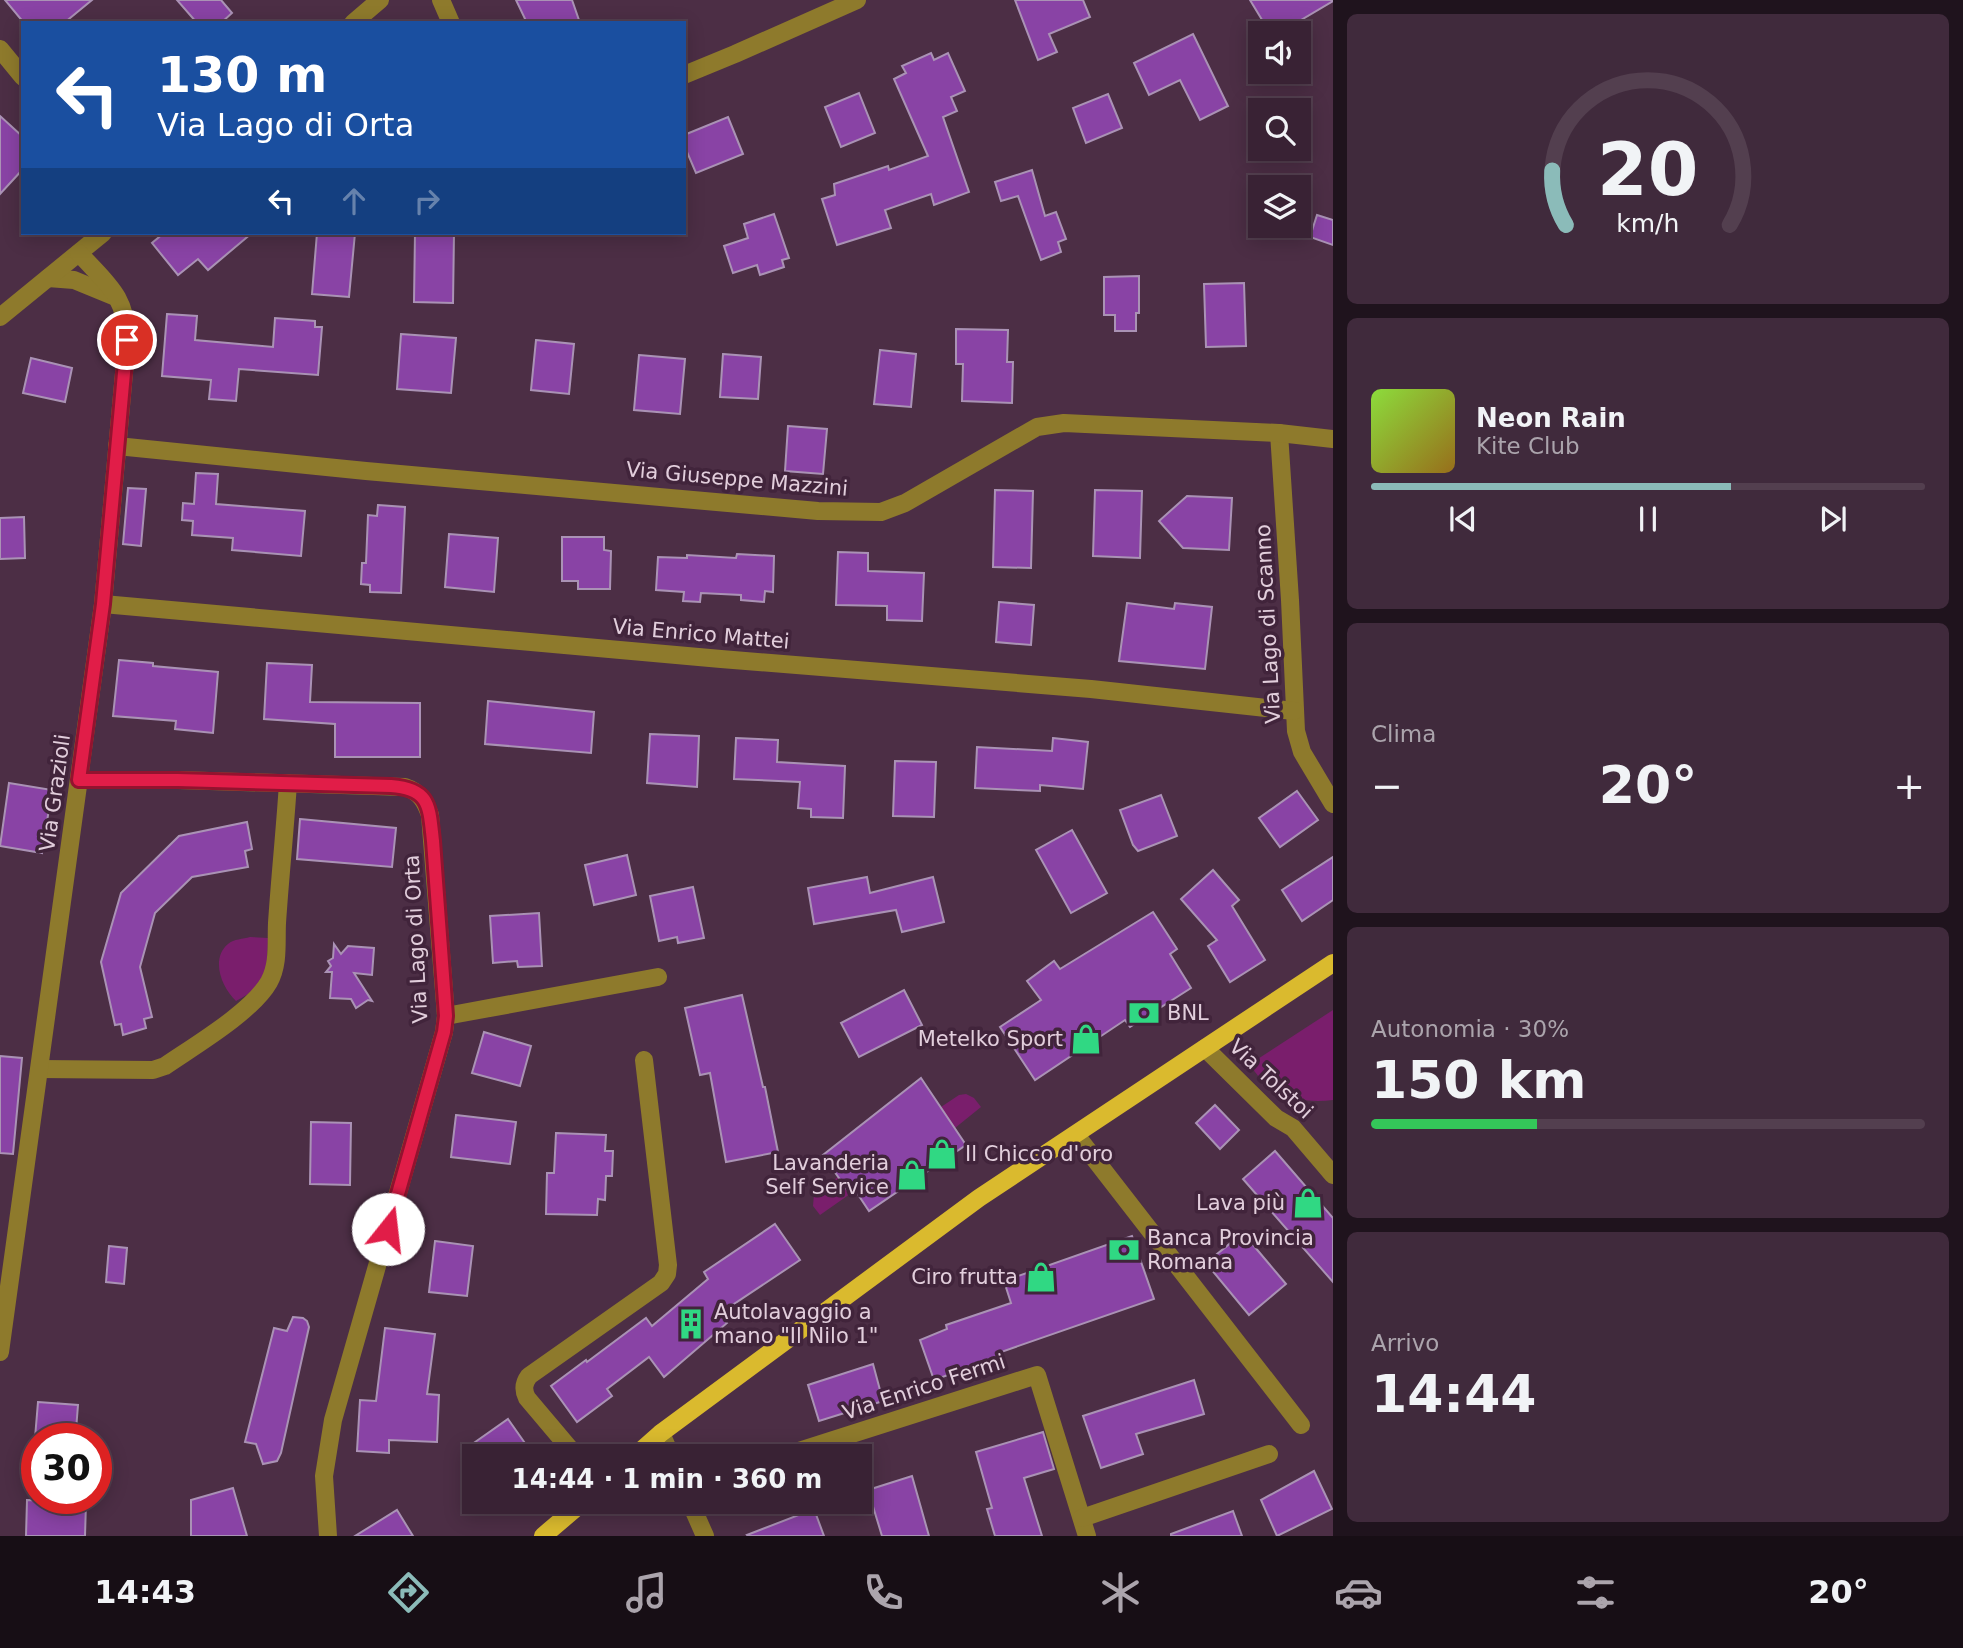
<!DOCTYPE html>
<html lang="it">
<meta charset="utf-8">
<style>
body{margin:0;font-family:"DejaVu Sans",sans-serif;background:#402a3c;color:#f1f3f6;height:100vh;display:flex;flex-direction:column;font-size:26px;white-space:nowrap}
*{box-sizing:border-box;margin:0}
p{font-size:23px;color:#aba4ac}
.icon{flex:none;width:38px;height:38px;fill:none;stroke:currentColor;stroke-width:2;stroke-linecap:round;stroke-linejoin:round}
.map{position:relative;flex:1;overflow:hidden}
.details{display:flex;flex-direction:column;gap:14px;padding:14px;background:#1f131d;width:630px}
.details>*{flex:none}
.hud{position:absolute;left:21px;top:21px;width:665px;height:214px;border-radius:0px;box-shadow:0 4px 18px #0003,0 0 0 2px #533f4f;background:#1a4fa0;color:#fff;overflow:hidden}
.fabs{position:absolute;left:1248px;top:21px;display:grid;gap:14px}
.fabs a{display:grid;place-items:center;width:63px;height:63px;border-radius:0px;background:#392234;box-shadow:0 4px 18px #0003,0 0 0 2px #533f4f;font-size:35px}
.speed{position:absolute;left:21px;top:1423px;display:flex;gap:14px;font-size:35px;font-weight:700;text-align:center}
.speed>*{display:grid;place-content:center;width:91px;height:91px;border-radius:50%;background:#392234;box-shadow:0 4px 18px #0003,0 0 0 2px #533f4f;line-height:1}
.speed .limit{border:10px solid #d22;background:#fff;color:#111}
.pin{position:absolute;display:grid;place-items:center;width:60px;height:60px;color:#fff;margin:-30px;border:4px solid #fff;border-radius:50%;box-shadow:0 2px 7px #0007}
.me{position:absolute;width:77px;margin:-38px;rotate:16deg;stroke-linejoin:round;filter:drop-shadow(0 0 5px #0008)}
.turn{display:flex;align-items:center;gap:24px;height:147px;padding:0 21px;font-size:32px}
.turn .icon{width:91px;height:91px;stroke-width:2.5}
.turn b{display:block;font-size:49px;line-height:60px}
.lanes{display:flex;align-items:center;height:66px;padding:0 21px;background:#0003;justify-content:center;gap:35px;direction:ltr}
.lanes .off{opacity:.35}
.big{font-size:52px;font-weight:700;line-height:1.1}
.details .tile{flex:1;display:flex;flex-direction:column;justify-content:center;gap:10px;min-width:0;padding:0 24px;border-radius:10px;background:#402a3c}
.details .dial{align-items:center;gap:0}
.dial svg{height:182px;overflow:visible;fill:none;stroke:#533f4f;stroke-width:7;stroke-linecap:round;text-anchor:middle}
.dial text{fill:#f1f3f6;stroke:none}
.song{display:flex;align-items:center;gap:21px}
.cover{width:84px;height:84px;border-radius:10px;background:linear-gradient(135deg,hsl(90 70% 55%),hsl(40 70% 35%))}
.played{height:7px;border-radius:4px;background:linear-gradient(90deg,#8bbbb9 65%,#533f4f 65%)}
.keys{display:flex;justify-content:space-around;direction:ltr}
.heat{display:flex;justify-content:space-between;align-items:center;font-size:38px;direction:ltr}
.charge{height:10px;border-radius:5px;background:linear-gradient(90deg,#34c759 30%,#533f4f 0)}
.trip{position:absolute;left:462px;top:1444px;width:410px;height:70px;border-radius:0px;background:#392234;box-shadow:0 4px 18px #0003,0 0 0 2px #533f4f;font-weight:700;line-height:70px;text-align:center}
.dock{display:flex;height:112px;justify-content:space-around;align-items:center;background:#170e15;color:#aba4ac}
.dock .icon{width:49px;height:49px}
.dock .on{color:#8bbbb9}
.dock b{font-size:32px;color:#f1f3f6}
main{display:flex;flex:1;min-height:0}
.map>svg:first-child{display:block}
.green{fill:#7a1e6c}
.building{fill:#8943a5;stroke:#aa92b5;stroke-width:2}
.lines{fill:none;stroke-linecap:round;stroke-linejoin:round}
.minor{stroke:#8e7a2c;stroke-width:18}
.major{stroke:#daba2e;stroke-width:18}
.route-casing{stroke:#92132f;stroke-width:18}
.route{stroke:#e11d48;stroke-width:12}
.labels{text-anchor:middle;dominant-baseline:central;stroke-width:7;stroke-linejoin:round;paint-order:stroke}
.street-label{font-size:21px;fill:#e2cedc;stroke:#41243b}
.poi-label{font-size:21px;fill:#e2cedc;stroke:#41243b;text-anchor:start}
</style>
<main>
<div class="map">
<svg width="1333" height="1536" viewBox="0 0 1333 1536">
<rect width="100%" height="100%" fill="#4c2e45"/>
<g class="green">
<path d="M250,937L268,938C267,970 268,985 236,1001C222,988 210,959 228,944C234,939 243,939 250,937Z"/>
<path d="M1333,1010V1100C1299,1104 1267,1095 1250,1064Z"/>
<polygon points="966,1094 974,1098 981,1107 955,1128 941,1107 959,1095"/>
<polygon points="838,1177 850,1194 820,1215 813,1206 814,1194"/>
</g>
<g class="building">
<polygon points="5,0 92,0 64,23 24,23"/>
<polygon points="177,0 221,0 232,13 221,23 197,23"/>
<polygon points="516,0 572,0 580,23 527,23"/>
<polygon points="1015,0 1083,0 1090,17 1049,34 1057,52 1038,60"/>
<polygon points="1250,0 1333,0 1333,1 1279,33 1270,33"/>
<polygon points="1193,34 1228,106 1200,120 1180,80 1149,95 1134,63"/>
<polygon points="931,53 934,60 948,53 965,91 951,97 957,111 943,117 969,192 934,205 931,194 885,210 891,228 837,245 822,199 835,195 834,184 888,166 889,170 928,156 894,79 906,73 902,66"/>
<polygon points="859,93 875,133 841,147 825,107"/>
<polygon points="1108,94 1122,128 1086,143 1073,108"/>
<polygon points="0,116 23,137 23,169 0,194"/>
<polygon points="728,117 743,154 696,173 684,145 684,135"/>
<polygon points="1032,170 1045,216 1056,212 1066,239 1058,242 1061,252 1041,260 1018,196 1001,201 995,182"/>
<polygon points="774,214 789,258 782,260 784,267 760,275 757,265 733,273 724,246 748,238 744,224"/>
<polygon points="1317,215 1333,220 1333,245 1310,237"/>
<polygon points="164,233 252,233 208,270 198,259 178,275 152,243"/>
<polygon points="317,233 355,233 349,297 312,294"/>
<polygon points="415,233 454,233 453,303 414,302"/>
<polygon points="1139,276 1139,313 1136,313 1136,331 1115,331 1115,315 1104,315 1104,277"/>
<polygon points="1244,283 1246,346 1206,347 1204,284"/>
<polygon points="167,314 197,316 195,340 273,347 275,318 315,321 315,327 322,327 318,375 239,369 236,401 209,399 211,380 162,376"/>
<polygon points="956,329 1008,330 1007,362 1013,362 1012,403 962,401 963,364 956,364"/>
<polygon points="401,334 456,338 451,393 397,389"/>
<polygon points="536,340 574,344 569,394 531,390"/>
<polygon points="880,350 916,354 911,407 874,404"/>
<polygon points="723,354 761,357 758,399 720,397"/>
<polygon points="639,355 685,359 680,414 634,410"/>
<polygon points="31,358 72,368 65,402 23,393"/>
<polygon points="788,426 827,429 823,474 785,471"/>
<polygon points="196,473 218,474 216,504 305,511 301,556 232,550 233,538 192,535 193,521 182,520 183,503 194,504"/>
<polygon points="128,488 146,489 141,546 123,544"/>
<polygon points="995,490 1033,491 1031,568 993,567"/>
<polygon points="1095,490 1142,491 1140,558 1093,556"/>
<polygon points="1187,496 1232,498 1229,550 1183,548 1159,521"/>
<polygon points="378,505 405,507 401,593 370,592 370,585 361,584 362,563 366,563 368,515 377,516"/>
<polygon points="24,517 25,558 0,559 0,518"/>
<polygon points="449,534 498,538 494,592 445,587"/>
<polygon points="562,537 604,537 604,550 611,551 610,589 578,589 578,581 562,581"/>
<polygon points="838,552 868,553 868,571 924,573 922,621 887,620 887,606 836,605"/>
<polygon points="737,554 774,556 773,592 765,591 764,602 741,600 741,595 701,593 700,602 683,601 684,592 656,590 658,557 687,558 687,555 736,558"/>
<polygon points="999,602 1034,605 1031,645 996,642"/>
<polygon points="1127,603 1174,609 1175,603 1212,607 1205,669 1119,661"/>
<polygon points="119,660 153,663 153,666 218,672 213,733 175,729 176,721 113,716"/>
<polygon points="267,663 312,665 310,702 420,703 420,757 335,757 335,724 264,719"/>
<polygon points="488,701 594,712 591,753 485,744"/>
<polygon points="650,734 699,736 697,787 647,783"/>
<polygon points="736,738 778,740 777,762 845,766 843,818 811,817 811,809 798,808 800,782 734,779"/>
<polygon points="1053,738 1088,742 1083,789 1040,785 1040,791 975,788 977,747 1052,751"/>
<polygon points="895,761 936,762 934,817 893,816"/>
<polygon points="9,783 52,790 42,853 0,846"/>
<polygon points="1297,791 1318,820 1280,847 1259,818"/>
<polygon points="1161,795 1177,836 1138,851 1133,845 1120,810"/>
<polygon points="300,819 396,828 392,867 297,859"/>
<polygon points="247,822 252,849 245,851 248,867 192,877 155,913 140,967 152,1017 144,1019 146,1028 123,1035 121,1024 115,1025 101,962 121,893 179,836"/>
<polygon points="1072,830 1107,893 1071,913 1036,850"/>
<polygon points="627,855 636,895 594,905 585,865"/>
<polygon points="1333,857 1333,900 1302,921 1282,890"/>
<polygon points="1213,870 1239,900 1232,906 1265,960 1230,982 1208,946 1217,940 1181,899"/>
<polygon points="867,877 870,893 933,877 944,922 902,932 896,910 814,924 808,888"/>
<polygon points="693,887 704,938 678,943 677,937 659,941 650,896"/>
<polygon points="1153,912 1177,949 1170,954 1191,988 1130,1027 1125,1020 1035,1080 1000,1027 1041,1000 1027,981 1054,961 1060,969"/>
<polygon points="539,913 542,966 518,967 517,961 493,963 490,916"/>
<polygon points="334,944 341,954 348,946 374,948 372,975 354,973 372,1001 368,1000 356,1008 351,999 330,998 332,972 326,972 331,966 328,961 333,958"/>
<polygon points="904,990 922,1025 859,1057 841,1023"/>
<polygon points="742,995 763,1087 765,1087 778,1152 726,1162 710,1073 700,1075 685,1008"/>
<polygon points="484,1032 531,1046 520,1086 472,1073"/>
<polygon points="0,1056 22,1058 13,1154 0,1153"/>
<polygon points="921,1078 966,1145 869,1211 855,1190 850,1194 823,1155"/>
<polygon points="1215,1105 1239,1130 1220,1149 1196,1123"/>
<polygon points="456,1115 516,1122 510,1164 451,1157"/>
<polygon points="311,1122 351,1123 350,1185 310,1184"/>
<polygon points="556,1133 606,1135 605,1151 613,1151 612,1176 606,1176 605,1200 598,1199 597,1215 546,1214 547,1173 554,1173"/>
<polygon points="1275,1151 1333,1218 1333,1282 1243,1179"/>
<polygon points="775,1224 800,1260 719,1314 727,1323 664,1377 649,1357 607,1389 612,1396 577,1422 551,1386 586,1360 587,1362 646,1318 652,1326 708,1279 704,1272"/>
<polygon points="1243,1233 1286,1284 1249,1315 1206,1263"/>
<polygon points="1132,1236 1154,1299 1001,1352 1003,1358 963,1373 962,1370 934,1380 920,1340 947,1329 946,1325 1011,1303 1004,1281"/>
<polygon points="435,1241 473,1246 467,1296 429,1292"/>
<polygon points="109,1246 127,1248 124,1284 106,1282"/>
<polygon points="293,1317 303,1318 307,1321 309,1327 281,1453 277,1461 263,1464 256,1444 245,1442 274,1328 287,1331"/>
<polygon points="385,1328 435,1334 427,1394 439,1395 437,1442 389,1440 389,1453 357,1451 360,1400 376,1401"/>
<polygon points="873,1364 883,1401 819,1421 808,1385"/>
<polygon points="1194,1380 1204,1414 1136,1434 1143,1454 1101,1468 1083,1416"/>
<polygon points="38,1402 78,1405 76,1430 71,1430 70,1438 35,1438"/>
<polygon points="508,1419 534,1456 479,1456 471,1445"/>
<polygon points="1043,1432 1054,1469 1024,1478 1042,1536 995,1536 987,1509 992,1508 976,1452"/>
<polygon points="1314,1471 1332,1509 1277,1536 1261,1500"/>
<polygon points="912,1476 929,1536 882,1536 868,1490"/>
<polygon points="233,1488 247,1536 191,1536 191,1500"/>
<polygon points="27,1500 86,1502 85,1536 26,1536"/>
<polygon points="814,1509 824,1536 748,1536 747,1535"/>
<polygon points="397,1510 413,1536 355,1536"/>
<polygon points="1233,1511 1242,1536 1171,1536 1171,1534"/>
</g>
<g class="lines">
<g class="minor">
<polyline points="441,0 451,23"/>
<polyline points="353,23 380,0"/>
<polyline points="0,49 23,77"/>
<polyline points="684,75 735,54 857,0"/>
<polyline points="48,278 74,280 113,296"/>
<polyline points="0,317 103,233"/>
<polyline points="1279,433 1290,600 1296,731 1302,752 1333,804"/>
<polyline points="117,446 366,471 818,511 881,512 905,503 1037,427 1064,423 1279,433 1333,439"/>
<polyline points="103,604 721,659 1091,689 1294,711"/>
<path d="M79,780H178L405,787C420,792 425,801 430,815L446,1016L444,1032L333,1420L324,1476L328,1536"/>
<polyline points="446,1016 658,977"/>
<polyline points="1205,1048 1276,1118 1293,1128 1333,1175"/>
<path d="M40,1069L153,1070L165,1066C194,1046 252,1012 269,982C279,964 276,943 277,923C280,877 285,830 288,783"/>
<polyline points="1076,1135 1301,1425"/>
<path d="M0,1352L103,604L127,340C127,296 106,283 79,253"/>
<polyline points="661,1433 671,1456"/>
<path d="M576,1456L527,1398C523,1390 523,1384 529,1376L661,1283L667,1274L668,1265L644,1060"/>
<polyline points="783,1456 1037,1375 1087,1536"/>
<polyline points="690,1502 705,1536"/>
<polyline points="1082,1518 1269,1454"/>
</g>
<g class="major">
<polyline points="635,1456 661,1433 979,1198 1333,963"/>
<polyline points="543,1536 583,1502"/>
</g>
</g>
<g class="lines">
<g class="route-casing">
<path id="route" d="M127,340L103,604L79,780H178L391,786C431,789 429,807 433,841L446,1016L444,1032L388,1229"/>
</g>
<use href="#route" class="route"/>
</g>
<defs>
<g id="bank-bare" transform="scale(2.415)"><path d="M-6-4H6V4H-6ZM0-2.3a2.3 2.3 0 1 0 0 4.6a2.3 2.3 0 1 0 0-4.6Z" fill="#30d883" stroke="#41243b" stroke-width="2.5" paint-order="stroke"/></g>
<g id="shop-bare" transform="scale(2.415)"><path d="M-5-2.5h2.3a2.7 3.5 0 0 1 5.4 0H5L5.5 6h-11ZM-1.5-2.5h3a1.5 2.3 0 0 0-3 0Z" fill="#30d883" stroke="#41243b" stroke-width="2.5" paint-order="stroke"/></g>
<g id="building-bare" transform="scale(2.415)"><path d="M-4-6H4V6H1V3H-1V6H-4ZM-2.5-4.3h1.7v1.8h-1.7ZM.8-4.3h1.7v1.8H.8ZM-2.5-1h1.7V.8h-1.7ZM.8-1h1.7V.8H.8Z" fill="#30d883" stroke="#41243b" stroke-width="2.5" paint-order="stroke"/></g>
</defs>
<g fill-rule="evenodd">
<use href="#bank-bare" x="1144" y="1013"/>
<use href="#shop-bare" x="1086" y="1039"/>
<use href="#shop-bare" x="942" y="1154"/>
<use href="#shop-bare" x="912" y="1175"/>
<use href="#shop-bare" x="1308" y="1203"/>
<use href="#bank-bare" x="1124" y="1250"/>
<use href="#shop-bare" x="1041" y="1277"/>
<use href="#building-bare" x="691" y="1324"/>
</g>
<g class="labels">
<g class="street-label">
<text transform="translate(737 479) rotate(5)">Via Giuseppe Mazzini</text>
<text transform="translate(1268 624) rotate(-93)">Via Lago di Scanno</text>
<text transform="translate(701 634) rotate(5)">Via Enrico Mattei</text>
<text transform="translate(55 793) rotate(-82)">Via Grazioli</text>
<text transform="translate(416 939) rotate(-93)">Via Lago di Orta</text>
<text transform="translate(1271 1079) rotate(43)">Via Tolstoi</text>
<text transform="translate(924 1387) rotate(-18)">Via Enrico Fermi</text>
</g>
<g class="poi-label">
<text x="1167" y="1013">BNL</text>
<text x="1063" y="1039" text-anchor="end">Metelko Sport</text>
<text x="965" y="1154">Il Chicco d'oro</text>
<text x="889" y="1163" text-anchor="end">Lavanderia<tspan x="889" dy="24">Self Service</tspan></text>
<text x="1285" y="1203" text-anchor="end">Lava più</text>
<text x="1147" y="1238">Banca Provincia<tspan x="1147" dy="24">Romana</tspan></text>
<text x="1018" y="1277" text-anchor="end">Ciro frutta</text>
<text x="714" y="1312">Autolavaggio a<tspan x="714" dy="24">mano "Il Nilo 1"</tspan></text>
</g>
</g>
</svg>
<div class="fabs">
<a><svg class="icon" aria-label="sound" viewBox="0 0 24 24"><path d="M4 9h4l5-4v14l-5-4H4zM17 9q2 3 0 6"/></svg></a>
<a><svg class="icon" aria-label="search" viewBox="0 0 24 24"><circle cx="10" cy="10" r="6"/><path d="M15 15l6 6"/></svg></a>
<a><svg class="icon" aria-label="layers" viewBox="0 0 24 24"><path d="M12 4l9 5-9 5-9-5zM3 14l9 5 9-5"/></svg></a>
</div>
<div class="speed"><div class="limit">30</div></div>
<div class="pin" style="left:127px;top:340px;background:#d93025"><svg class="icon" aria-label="arrive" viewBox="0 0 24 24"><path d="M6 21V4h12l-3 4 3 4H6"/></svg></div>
<svg class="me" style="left:388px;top:1229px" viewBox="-20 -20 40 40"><circle r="19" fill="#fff"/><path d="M0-13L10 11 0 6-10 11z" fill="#e11d48"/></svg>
<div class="trip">14:44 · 1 min · 360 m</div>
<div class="hud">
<div class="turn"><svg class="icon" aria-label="left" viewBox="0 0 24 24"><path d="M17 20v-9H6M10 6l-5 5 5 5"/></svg><div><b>130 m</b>Via Lago di Orta</div></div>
<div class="lanes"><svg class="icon" aria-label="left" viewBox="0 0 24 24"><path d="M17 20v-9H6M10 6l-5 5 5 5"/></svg><svg class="icon off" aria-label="ahead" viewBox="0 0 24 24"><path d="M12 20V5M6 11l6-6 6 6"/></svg><svg class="icon off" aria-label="right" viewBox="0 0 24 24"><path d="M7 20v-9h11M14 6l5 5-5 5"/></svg></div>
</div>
</div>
<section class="details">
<div class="tile dial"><svg viewBox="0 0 100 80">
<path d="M14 69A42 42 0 1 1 86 69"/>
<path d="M14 69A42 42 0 0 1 8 45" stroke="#8bbbb9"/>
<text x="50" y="56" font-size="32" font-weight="700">20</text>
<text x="50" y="72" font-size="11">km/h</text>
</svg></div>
<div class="tile">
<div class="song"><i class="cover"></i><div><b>Neon Rain</b><p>Kite Club</p></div></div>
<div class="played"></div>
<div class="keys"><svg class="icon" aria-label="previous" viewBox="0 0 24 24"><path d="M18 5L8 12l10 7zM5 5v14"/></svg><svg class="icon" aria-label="pause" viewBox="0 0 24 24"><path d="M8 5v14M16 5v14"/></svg><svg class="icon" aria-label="next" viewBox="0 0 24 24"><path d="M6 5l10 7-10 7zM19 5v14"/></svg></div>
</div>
<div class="tile"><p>Clima</p>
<div class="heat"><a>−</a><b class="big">20°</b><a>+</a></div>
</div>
<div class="tile"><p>Autonomia · 30%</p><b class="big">150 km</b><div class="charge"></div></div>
<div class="tile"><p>Arrivo</p><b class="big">14:44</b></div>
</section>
</main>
<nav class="dock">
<b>14:43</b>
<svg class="icon on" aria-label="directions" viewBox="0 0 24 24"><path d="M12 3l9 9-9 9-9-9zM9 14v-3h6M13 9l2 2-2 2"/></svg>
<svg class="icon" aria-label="music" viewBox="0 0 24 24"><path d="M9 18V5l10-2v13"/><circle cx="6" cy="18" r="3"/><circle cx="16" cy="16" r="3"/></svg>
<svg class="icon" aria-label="phone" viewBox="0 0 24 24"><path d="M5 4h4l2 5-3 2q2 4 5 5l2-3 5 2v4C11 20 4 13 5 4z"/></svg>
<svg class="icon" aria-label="climate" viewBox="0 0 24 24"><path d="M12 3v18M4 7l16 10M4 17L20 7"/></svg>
<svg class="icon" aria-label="car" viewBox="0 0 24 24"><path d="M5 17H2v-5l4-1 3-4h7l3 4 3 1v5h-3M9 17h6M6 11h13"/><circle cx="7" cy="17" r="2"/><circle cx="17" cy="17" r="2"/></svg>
<svg class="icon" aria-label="filters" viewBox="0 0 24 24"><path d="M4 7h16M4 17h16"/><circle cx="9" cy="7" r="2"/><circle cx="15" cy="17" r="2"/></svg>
<b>20°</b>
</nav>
